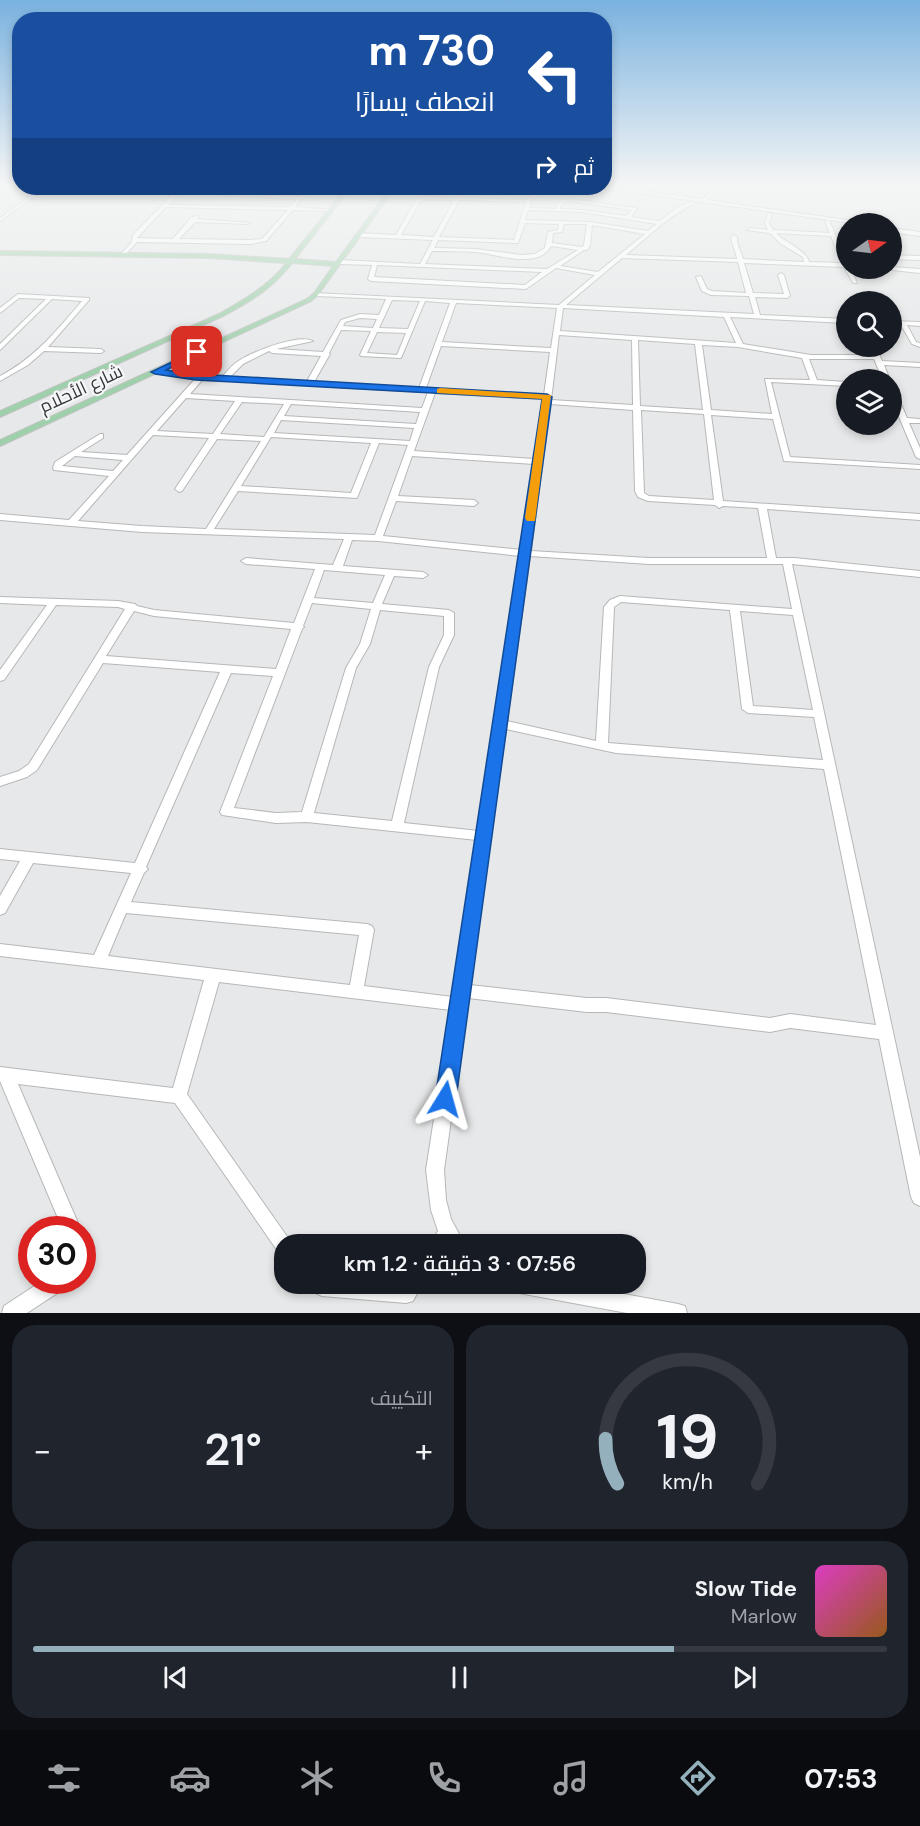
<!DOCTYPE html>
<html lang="ar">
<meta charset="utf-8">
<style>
body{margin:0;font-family:"DM Sans",Cairo,sans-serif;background:#20242c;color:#f1f3f6;direction:rtl;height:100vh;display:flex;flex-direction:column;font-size:22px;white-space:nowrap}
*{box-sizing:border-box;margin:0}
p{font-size:20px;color:#9ea1a6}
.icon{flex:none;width:33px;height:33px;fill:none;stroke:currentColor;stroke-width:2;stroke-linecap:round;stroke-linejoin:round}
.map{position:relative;height:1313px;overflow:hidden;direction:ltr}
.drawer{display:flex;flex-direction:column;gap:12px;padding:12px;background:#0d0f14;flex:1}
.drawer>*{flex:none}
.guide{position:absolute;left:12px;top:12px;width:600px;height:183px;border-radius:24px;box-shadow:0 3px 9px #0003;direction:rtl;background:#1a4fa0;color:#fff;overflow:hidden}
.needle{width:39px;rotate:76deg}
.controls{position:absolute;left:836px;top:213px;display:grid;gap:12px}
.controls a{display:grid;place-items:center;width:66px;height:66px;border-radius:50%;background:#171b24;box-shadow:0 3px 9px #0003;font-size:30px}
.speed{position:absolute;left:18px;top:1216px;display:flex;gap:12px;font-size:30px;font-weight:700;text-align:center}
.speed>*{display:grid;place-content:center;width:78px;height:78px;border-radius:50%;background:#171b24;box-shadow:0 3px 9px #0003;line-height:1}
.speed .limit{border:9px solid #d22;background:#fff;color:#111}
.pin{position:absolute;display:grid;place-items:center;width:51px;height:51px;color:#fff;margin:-26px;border-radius:12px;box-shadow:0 3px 9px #0006}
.me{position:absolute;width:66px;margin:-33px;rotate:8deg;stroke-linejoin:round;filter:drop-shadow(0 0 4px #0008)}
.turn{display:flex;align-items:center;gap:21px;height:126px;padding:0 18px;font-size:27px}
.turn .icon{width:78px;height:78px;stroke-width:2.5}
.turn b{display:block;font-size:42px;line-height:51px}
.then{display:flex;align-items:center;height:57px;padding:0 18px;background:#0003;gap:12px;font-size:22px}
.big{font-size:45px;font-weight:600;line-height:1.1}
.drawer .tile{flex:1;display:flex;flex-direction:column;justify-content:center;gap:9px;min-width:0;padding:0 21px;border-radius:24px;background:#20242c}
.drawer .dial{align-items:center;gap:0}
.dial svg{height:156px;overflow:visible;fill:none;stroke:#363941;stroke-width:7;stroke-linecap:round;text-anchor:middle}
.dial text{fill:#f1f3f6;stroke:none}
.song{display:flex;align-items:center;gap:18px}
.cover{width:72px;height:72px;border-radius:9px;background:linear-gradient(135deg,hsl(310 70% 55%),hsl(30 70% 35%))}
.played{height:6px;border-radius:3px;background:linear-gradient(90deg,#94b0bc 75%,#363941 75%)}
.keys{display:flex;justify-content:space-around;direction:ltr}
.heat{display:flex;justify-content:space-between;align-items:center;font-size:33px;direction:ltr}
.drawer .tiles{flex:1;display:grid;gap:12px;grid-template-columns:1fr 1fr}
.tile:last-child{grid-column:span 2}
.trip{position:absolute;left:274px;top:1234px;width:372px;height:60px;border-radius:24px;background:#171b24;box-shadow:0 3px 9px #0003;font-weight:600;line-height:60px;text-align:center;direction:rtl}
.tabs{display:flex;height:96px;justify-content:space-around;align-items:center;background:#090b0e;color:#9ea1a6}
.tabs .icon{width:42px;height:42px}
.tabs .on{color:#94b0bc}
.tabs b{font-size:27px;color:#f1f3f6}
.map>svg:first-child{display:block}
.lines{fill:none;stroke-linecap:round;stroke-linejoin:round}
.minor-casing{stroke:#b6b7b8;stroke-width:2}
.major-casing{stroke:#c3c3c3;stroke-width:2}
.minor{fill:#fff;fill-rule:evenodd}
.major{fill:#9ed0ab;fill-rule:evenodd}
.route{fill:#1a73e8;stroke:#114b97;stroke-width:1.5}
.slow{fill:#f59e0b}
.labels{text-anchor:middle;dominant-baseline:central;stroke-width:4.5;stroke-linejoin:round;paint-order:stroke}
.far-street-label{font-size:18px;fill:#363737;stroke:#f5f6f7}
</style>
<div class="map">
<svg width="920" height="1313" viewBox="0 0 920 1313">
<rect width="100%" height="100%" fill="#e7e8e9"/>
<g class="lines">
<g class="minor-casing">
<g id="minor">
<polygon points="720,184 724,184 707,200 874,224 858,224 602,188 604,188 604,186 702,199"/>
<polygon points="42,188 46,188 0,221 0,218"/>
<path d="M122,188H188L168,205L290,207L297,199L220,195L223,188H312L295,207L332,210L330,211L293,210L266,241L250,244L137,242L123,257L120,255L131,243L133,235L171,196L180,190ZM227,189L305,191L300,197L225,194ZM166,207L288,210L262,239L250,240L179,239L195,222L248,224L250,223L197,219L199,216L197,215L190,219L173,239L137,238Z"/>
<path d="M461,188H465L460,198L527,200L542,188H546L531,201L529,208L555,209L560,200L569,199L635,208L637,209L631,217L660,221C670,213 680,204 693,202V204C682,210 670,218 662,224L626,255L737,259C736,251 732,246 731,237L734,235L737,237C737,245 741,251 743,259L804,262L803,257L781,244L770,233L747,230L750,228L768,230L765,223L768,214L770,213L772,214L769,223L773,230L830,233L825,221L829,220L846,260V268H851L857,283H853L844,267L744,263L753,293L784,294L778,275L781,273L784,275L790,296L787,298L755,297L760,315L846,319V323L730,317L743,344L811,355H873L869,346H876L882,361L920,363V367L884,365L890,380H883L874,359H809L817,380L846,382V386L771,382L790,457L920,465V469L784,461L773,419L711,415L723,501L920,514V520L767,509L776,558H795L920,571V577L792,564L920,1157V1206L914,1203L911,1197L879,1039L790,1028L770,1032L606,1012H587L468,998L444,1170L446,1200L451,1219L465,1245H430L438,1231L431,1210L426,1170L451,1010L219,982L187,1094L293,1245H285V1256L279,1253L175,1103L18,1084L81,1230H63L0,1081V1067L173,1088L204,980L0,956V944L94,955L131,873L33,863L5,913L0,915V896L20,861L0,859V849L135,863L220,672L103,663L37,770L27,777L0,786V777L19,771L29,764L125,609L118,607L56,605L4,680L0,681V670L47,605L0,603V597L118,601L135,604L137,606L154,610L294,623L315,569L246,564L241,561L246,558L333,565L344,539L142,532L0,520V514L69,520L109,476L54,470L53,468L55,462L100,434H103V438L81,452L127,455L195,379L155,373L152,371L153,370L223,376C228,370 233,364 240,360C255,351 298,334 313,341L276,349L323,352L341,320L360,314L379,315L386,299L316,296L314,295V293L559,305L595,275L556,268L526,289L371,281L368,279L372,265L340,264L337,262L340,260L420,264L433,240L358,237L355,235L358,233L396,235L416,200L423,197L456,198ZM424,199L454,200L434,237L401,235L420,202ZM459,200L526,202L514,240L439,237ZM569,201L632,210L626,216L583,210L559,209L564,202ZM528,210L583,212L657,224L648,231L590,222L525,220ZM525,223L559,224L558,230L548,232L545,248L535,254L521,255L476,249L434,248L438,240L518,243ZM564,224H587L584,245L582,247L552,243L553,233L562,232ZM592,225L645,234L598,272L560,266L584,250H587L590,246ZM776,233L831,236L842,263L809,262C806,250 785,243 776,233ZM551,246L578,250L547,269L425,264L432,251C447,251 461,251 475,252C497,254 538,270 551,246ZM622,258L738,262L746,293L712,291L707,289L701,276L696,277L702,291L711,295L749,296L754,314L566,305ZM377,265L542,272L525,285L374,277ZM392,300L420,301L408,329L379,328ZM425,301L450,303L419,388L314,382L330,354L329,353L341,330L371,331L360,355L361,356L401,358ZM456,303L557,308L551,348L442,342ZM563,308L724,317L736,343L560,331ZM360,318L377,319L373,328L343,326L345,322ZM377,332L406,333L397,355L367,353ZM559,335L632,340L633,405L551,400ZM638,340L695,344L703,410L640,406ZM702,345L738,347L802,358L810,380L765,379L772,414L711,410ZM441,346L550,352L544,395L426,388ZM269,351L272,353L321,356L307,381L230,377L243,364ZM203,379L422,392H428L422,408L190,394ZM435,393L544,399L535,459L414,451ZM186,398L235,401L213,434L157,431ZM242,402L284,404L264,437L220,434ZM291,404L420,412L416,424L284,416ZM550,404L633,410L635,491L638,497L648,501L715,505L719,508L723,506L758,508L767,558H649L531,551ZM641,410L704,414L714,500L649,496L644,493ZM281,420L414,428L410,441L274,433ZM153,435L209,438L175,489L179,492L182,491L217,439L261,441L206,529L142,526L78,521ZM271,437L371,443L351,493L241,486ZM379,443L408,445L375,535L214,529L238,491L357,498ZM75,456L123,460L113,471L62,466ZM412,456L534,464L522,550L383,536L396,501L474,506L478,503L474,500L398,496ZM352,540L378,541L521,556L479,831L404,823L439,667L454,635V613L449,610L382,604L394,576L423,578L428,575L423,572L343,566ZM530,556L649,564H783L792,609L620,596L610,600L604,607L596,741L507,721ZM324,570L385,575L373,603L314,598ZM621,602L730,610L742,709L748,713L814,717L823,760L608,743L614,607ZM312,603L371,609L360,644L346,668L302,812L276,813L234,808L302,629L304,627L303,626ZM380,610L444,616V635L429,667L392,821L314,813L356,668L370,644ZM134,611L154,616L291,629L276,669L106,656ZM740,611L793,615L813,710L753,706ZM231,673L273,676L220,812L222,815L276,823L307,822L477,840L453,997L364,986L374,930L372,926L367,924L131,902L144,873L148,869L146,867ZM506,729L616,753L824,769L876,1025L790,1014L770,1018L606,998H587L470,985ZM126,913L359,935L350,985L108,956Z"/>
<polygon points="578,188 586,188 611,192 609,193"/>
<polygon points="891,228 920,232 920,236 891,232"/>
<polygon points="891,255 920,256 920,260 891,259"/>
<polygon points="891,267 920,269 920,273 874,268"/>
<path d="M18,294L89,298V300L48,347L101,349L104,351L101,353L44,351L28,365L0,381V376C34,359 58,329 82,301L52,299L0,350V344L46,299L19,298L0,313V308Z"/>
<polygon points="891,321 920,322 920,326 907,325 916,342 920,343 920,347 912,344 901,325 891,325"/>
<polygon points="891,388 895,390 907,418 920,419 920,423 909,423 920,448 920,459 916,457 891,398"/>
<polygon points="82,1246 88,1249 94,1262 91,1268 82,1273"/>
<polygon points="42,1281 67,1281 65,1288 27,1313 2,1313 4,1306"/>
<polygon points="309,1284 422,1284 413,1301 406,1303 322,1296 311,1291"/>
<polygon points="510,1284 570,1284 678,1304 685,1306 687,1313 627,1313 519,1293 512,1291"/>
</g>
</g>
<g class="major-casing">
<path id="major" d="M346,188H351L295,259L336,262L390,188H395L318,295L311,301L0,446V440L307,299L314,293L333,266L292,263C273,288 250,302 223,316L0,417V411L219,314C244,300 268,286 286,263L209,258L0,255V251L209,254L289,259Z"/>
</g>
<use href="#minor" class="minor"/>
<use href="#major" class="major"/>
</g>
<linearGradient id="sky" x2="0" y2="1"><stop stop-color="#7ab2df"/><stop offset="0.5" stop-color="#f4f5f5"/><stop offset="1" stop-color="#f4f5f5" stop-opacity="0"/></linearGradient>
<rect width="920" height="368" fill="url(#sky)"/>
<polygon class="route" points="197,350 201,352 200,354 166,370 196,374 547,394 552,397 456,1099 453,1106 445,1109 438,1106 435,1099 542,399 196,380 155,374 151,372"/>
<polygon class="slow" points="440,388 551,395 535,521 527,521 525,518 542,399 437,393 437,389"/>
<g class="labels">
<g class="far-street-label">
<text transform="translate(81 389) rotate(-25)">شارع الأحلام</text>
</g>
</g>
</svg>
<div class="controls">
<a><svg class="needle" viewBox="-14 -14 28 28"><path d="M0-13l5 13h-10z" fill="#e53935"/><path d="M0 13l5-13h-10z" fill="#9ea1a6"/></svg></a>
<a><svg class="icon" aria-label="search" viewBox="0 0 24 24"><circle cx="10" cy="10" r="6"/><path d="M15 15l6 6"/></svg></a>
<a><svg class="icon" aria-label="layers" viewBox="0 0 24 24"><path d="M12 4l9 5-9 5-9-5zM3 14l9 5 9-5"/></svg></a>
</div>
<div class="speed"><div class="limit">30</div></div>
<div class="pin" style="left:197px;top:352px;background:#d93025"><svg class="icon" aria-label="arrive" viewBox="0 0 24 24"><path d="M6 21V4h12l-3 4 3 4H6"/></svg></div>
<svg class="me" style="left:445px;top:1099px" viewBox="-20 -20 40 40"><path d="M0-17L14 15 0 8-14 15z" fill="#1a73e8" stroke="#fff" stroke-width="4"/></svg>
<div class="trip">07:56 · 3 دقيقة · 1.2 km</div>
<div class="guide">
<div class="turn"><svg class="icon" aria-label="left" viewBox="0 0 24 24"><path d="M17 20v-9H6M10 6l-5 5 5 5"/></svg><div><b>730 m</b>انعطف يسارًا</div></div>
<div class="then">ثم<svg class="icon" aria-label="right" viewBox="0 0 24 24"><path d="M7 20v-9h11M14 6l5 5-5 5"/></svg></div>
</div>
</div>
<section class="drawer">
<div class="tiles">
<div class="tile dial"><svg viewBox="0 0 100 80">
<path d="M14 69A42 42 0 1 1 86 69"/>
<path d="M14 69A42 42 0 0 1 8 46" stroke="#94b0bc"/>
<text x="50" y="56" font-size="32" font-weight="700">19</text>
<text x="50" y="72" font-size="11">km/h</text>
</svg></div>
<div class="tile"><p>التكييف</p>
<div class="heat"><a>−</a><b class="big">21°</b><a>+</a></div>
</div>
<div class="tile">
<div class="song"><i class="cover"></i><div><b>Slow Tide</b><p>Marlow</p></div></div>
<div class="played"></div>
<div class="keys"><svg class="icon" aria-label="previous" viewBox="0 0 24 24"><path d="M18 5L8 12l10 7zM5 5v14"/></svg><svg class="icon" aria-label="pause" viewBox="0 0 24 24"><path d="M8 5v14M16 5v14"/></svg><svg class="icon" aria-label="next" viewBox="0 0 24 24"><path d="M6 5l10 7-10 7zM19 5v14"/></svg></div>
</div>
</div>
</section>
<nav class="tabs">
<b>07:53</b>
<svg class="icon on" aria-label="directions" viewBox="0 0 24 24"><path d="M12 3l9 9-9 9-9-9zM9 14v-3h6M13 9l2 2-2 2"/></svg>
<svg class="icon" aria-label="music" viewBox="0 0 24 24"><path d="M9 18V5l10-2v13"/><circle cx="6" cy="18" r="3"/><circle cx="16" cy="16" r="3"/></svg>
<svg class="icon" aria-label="phone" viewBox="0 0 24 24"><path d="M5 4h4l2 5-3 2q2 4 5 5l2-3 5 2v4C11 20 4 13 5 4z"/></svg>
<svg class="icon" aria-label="climate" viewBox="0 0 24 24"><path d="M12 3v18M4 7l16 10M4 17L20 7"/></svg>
<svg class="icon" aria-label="car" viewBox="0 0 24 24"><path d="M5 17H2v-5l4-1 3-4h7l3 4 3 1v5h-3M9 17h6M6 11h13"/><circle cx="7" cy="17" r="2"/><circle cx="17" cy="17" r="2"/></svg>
<svg class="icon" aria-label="filters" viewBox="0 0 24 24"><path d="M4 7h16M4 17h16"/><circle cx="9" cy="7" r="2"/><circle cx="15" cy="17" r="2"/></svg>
</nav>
